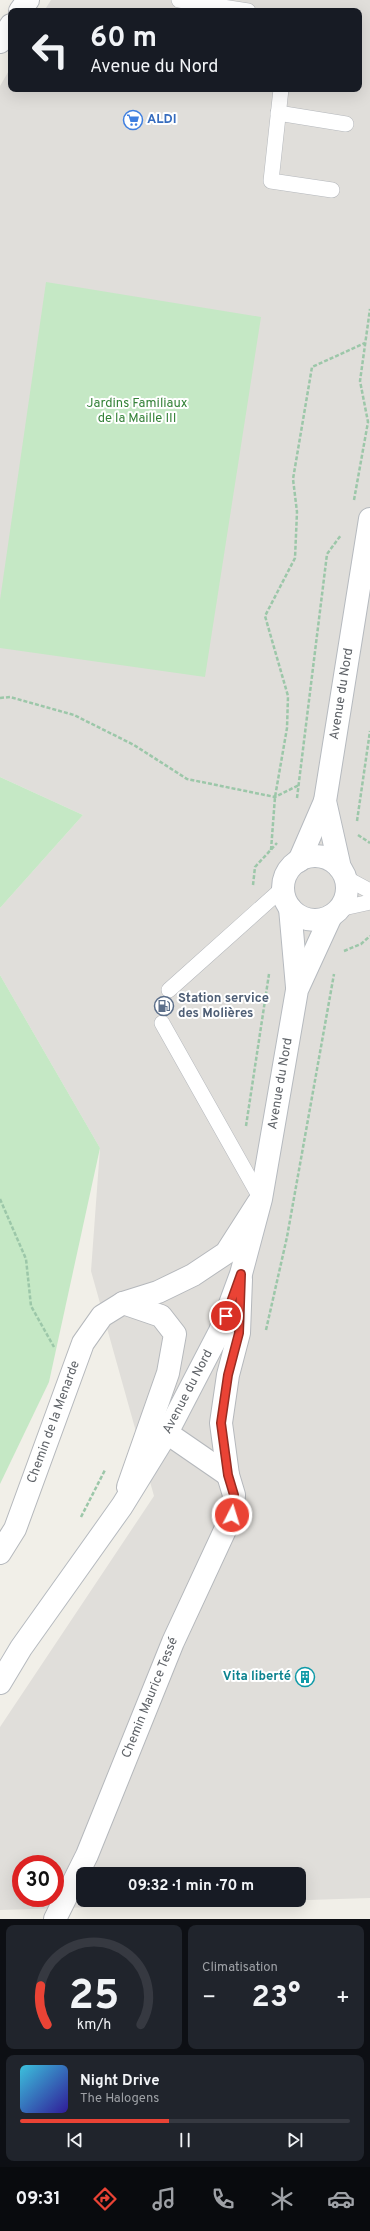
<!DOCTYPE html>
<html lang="fr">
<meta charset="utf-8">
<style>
body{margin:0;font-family:Overpass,sans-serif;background:#20242c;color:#f1f3f6;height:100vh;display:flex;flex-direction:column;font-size:15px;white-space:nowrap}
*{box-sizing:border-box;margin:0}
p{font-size:13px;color:#9ea1a6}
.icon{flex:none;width:22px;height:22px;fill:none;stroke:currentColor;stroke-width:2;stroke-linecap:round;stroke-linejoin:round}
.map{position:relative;height:1919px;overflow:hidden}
.drawer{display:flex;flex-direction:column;gap:6px;padding:6px;background:#0d0f14;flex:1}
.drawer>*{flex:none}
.guide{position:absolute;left:8px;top:8px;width:354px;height:84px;border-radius:8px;box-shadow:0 4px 16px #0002;background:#171b24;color:#f1f3f6;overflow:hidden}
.speed{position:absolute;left:12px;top:1855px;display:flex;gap:8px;font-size:20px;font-weight:700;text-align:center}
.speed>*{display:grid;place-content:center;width:52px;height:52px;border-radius:50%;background:#171b24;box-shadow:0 4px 16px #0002;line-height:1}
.speed .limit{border:6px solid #d22;background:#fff;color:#111}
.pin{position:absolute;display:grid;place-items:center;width:34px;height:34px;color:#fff;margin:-17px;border:2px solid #fff;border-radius:50%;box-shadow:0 1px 4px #0007}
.me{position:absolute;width:44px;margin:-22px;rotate:5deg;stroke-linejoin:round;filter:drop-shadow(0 0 3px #0008)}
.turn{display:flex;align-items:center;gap:14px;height:84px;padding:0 16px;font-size:18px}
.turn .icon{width:52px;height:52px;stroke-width:2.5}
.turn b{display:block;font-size:28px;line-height:34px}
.big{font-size:30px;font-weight:700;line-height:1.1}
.drawer .widget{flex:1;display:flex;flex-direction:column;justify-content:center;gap:6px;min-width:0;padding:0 14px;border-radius:8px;background:#20242c}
.drawer .dial{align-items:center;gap:0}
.dial svg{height:104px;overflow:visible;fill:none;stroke:#363941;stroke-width:7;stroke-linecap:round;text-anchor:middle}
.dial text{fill:#f1f3f6;stroke:none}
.song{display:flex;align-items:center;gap:12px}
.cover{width:48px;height:48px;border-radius:6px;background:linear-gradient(135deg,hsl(190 70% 55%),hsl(250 70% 35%))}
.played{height:4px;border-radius:2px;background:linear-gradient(90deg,#ea4335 45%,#363941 45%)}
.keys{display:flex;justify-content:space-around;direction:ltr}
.heat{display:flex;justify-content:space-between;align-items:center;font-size:22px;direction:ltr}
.drawer .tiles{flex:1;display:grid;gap:6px;grid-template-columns:1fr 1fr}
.widget:last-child{grid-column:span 2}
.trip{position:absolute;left:76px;top:1867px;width:230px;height:40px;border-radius:8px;background:#171b24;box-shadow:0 4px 16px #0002;font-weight:700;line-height:40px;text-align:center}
.dock{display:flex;height:64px;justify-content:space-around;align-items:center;background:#090b0e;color:#9ea1a6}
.dock .icon{width:28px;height:28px}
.dock .current{color:#ea4335}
.dock b{font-size:18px;color:#f1f3f6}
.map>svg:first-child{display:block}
.industrial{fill:#e0deda;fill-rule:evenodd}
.green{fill:#c5e8c5}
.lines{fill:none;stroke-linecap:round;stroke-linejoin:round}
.lane-casing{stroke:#b5b8bc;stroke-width:16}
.street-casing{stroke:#b5b8bc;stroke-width:24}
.secondary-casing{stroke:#b6babf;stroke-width:24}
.path{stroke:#9cc7a9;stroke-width:2.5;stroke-dasharray:4 2;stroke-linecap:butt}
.lane{stroke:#fff;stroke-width:15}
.street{stroke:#fff;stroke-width:22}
.secondary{stroke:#fff;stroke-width:22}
.route-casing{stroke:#982c22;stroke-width:10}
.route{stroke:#ea4335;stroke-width:7}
.labels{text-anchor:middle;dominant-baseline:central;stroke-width:4;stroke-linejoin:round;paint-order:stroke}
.shop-label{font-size:13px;font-weight:bold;fill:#366cbe;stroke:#fff;text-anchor:start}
.park-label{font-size:13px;fill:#348238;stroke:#fff}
.street-label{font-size:13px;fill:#5f6368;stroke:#fff}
.service-label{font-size:13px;font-weight:bold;fill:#4e5e75;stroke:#fff;text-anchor:start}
.culture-label{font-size:13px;font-weight:bold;fill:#0d838f;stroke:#fff;text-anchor:end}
</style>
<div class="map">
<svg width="370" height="1919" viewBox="0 0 370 1919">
<rect width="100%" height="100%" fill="#f1efe8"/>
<path class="industrial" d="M51,0H370V1898L0,1910V1727L154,1496L91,1271L100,1148L0,975V908L83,815L0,777V86L11,67V89H359V11H44ZM21,1864H55V1898H21ZM83,1874H299V1900H83Z"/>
<g class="green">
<polygon points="46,282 261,317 205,677 0,648 0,600"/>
<polygon points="0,777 83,815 0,908"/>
<polygon points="0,975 100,1148 49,1382 0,1484"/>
</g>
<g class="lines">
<g class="lane-casing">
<g id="lane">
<polyline points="179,0 248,11"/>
<polyline points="281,89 271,181 332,190"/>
<polyline points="278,113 346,124"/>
<polyline points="346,878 370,891"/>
<polyline points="339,909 370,902"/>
<polyline points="169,990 283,888"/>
<polyline points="162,1023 261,1199"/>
</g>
</g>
<g class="street-casing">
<g id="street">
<polyline points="20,11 28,0"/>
<polyline points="0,42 11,25"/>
<polyline points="123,1303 161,1316 175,1334 168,1373 128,1487"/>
<polyline points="167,1433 228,1475"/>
<path id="s1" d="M0,1553L15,1529L83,1343L102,1316L123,1303L158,1292L193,1275L226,1253L258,1203"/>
<path id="s2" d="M55,1919L87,1855L173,1642L232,1515L234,1495L228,1475L221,1423L228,1375L239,1333L241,1279"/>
</g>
</g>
<g class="secondary-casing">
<g id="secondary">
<circle cx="315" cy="888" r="32"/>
<polyline points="299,861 325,801"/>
<path id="s3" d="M340,868L325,801L370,519"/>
<polyline points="290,908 297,987"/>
<path id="s4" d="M0,1683L21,1648L122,1506L167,1433L220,1331L241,1274L261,1199L297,990L331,916"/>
</g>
</g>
<g class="path">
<polyline points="354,500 368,422 360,381 370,309"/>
<polyline points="0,698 10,697 74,715 134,745 187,779 275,797 299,785"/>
<polyline points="297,798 327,554 341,535"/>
<polyline points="357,821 370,731"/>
<polyline points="358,835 370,843"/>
<polyline points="271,850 275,797 287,728 288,696 265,616 295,558 297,512 293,479 312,367 365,343"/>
<polyline points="253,885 255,867 277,843"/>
<polyline points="344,951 361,944 370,936"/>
<polyline points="246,1126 269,974"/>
<polyline points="0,1199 26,1259 31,1306 54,1347"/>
<polyline points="266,1330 287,1237 334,974"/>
<polyline points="81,1517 105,1470"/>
</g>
<use href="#lane" class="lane"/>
<use href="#street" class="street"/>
<use href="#secondary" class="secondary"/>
</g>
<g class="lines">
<g class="route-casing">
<polyline id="route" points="226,1316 241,1274 239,1333 228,1375 221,1423 228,1475 234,1495 232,1515"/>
</g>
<use href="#route" class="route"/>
</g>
<defs>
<g id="supermarket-ring" transform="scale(1)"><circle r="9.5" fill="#fff" stroke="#3f7fe0" stroke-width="1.5"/><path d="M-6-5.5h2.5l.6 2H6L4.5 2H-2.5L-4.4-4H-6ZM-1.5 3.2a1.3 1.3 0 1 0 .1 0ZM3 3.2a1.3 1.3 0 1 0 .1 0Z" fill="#3f7fe0"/></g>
<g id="fuel-ring" transform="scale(1)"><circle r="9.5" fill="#fff" stroke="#5c6f8a" stroke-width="1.5"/><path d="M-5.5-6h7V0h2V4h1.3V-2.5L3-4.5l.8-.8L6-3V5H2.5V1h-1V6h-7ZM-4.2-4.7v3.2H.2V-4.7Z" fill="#5c6f8a"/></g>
<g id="building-ring" transform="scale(1)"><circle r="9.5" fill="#fff" stroke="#0f9aa8" stroke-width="1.5"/><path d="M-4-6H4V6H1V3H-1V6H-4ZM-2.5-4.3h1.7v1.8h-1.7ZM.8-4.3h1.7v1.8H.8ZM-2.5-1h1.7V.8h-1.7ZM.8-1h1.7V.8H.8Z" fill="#0f9aa8"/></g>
</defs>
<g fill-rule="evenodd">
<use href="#supermarket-ring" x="133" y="120"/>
<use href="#fuel-ring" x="164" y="1006"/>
<use href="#building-ring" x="305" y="1677"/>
</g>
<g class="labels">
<g class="shop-label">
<text x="147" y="120">ALDI</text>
</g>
<g class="park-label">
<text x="137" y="404">Jardins Familiaux<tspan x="137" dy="15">de la Maille III</tspan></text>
</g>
<g class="street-label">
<text stroke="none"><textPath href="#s3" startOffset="177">Avenue du Nord</textPath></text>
<text stroke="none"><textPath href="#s4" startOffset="671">Avenue du Nord</textPath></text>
<text stroke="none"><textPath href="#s4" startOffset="347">Avenue du Nord</textPath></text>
<text stroke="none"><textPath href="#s1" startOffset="142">Chemin de la Menarde</textPath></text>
<text stroke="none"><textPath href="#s2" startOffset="241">Chemin Maurice Tessé</textPath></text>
</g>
<g class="service-label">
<text x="178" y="999">Station service<tspan x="178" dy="15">des Molières</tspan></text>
</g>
<g class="culture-label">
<text x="291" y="1677">Vita liberté</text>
</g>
</g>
</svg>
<div class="speed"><div class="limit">30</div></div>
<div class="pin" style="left:226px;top:1316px;background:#d93025"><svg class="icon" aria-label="arrive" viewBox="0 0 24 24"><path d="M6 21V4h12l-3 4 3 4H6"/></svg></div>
<svg class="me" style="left:232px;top:1515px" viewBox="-20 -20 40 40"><circle r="17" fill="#ea4335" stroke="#fff" stroke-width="3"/><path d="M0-11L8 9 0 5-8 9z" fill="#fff"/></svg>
<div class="trip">09:32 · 1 min · 70 m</div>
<div class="guide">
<div class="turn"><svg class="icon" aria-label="left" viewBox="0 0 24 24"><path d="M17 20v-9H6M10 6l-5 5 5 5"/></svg><div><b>60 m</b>Avenue du Nord</div></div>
</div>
</div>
<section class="drawer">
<div class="tiles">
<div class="widget dial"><svg viewBox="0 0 100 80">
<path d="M14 69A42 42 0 1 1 86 69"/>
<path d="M14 69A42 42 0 0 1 9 39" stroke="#ea4335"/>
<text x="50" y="56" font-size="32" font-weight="700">25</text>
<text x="50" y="72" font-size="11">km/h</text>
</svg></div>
<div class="widget"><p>Climatisation</p>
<div class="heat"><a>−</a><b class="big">23°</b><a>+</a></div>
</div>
<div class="widget">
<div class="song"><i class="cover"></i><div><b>Night Drive</b><p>The Halogens</p></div></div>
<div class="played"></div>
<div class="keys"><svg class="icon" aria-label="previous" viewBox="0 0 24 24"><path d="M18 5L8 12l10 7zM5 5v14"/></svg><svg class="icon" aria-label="pause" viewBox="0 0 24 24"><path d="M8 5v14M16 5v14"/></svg><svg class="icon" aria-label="next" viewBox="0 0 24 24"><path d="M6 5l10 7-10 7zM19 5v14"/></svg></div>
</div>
</div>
</section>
<nav class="dock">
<b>09:31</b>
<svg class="icon current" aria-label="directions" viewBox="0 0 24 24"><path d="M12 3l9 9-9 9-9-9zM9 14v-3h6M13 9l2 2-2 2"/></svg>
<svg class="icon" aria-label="music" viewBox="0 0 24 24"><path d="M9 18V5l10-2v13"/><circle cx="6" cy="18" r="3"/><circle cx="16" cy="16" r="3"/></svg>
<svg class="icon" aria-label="phone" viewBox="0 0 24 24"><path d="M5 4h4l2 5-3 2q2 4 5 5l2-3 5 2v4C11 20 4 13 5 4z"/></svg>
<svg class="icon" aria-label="climate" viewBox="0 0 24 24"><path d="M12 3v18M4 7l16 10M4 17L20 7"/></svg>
<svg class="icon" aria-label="car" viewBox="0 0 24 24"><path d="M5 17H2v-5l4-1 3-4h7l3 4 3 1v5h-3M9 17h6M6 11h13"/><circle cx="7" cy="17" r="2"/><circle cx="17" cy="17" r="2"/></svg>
</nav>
